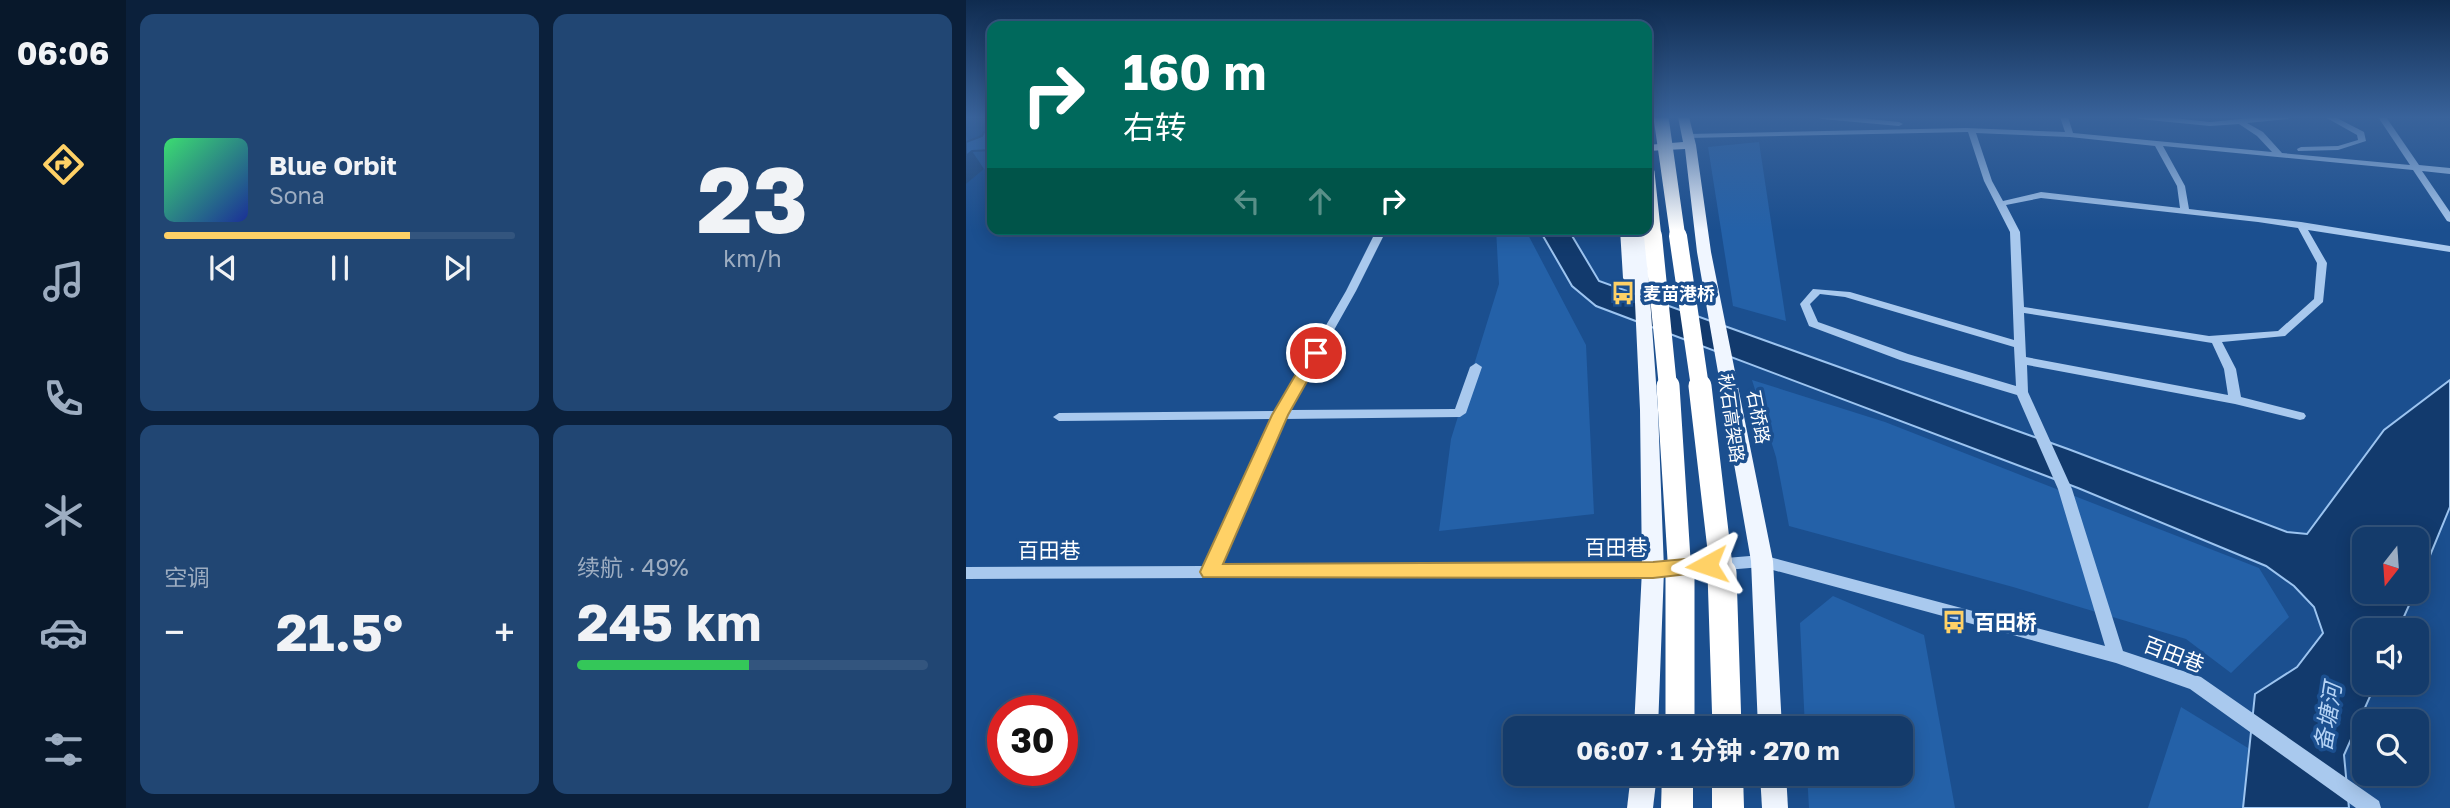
<!DOCTYPE html>
<html lang="zh">
<meta charset="utf-8">
<style>
body{margin:0;font-family:"Golos Text","Noto Sans SC",sans-serif;background:#214673;color:#f1f3f6;height:100vh;display:flex;flex-direction:column;font-size:26px;white-space:nowrap}
*{box-sizing:border-box;margin:0}
p{font-size:23px;color:#9dadc1}
.icon{flex:none;width:38px;height:38px;fill:none;stroke:currentColor;stroke-width:2;stroke-linecap:round;stroke-linejoin:round}
.map{position:relative;flex:1;overflow:hidden}
.sheet{display:flex;flex-direction:column;gap:14px;padding:14px;background:#0b203b;width:840px}
.sheet>*{flex:none}
.hud{position:absolute;left:21px;top:21px;width:665px;height:214px;border-radius:14px;box-shadow:0 4px 18px #0003,0 0 0 2px #33557e;background:#00695c;color:#fff;overflow:hidden}
.needle{width:46px;rotate:197deg}
.fabs{position:absolute;left:1386px;top:527px;display:grid;gap:14px}
.fabs a{display:grid;place-items:center;width:77px;height:77px;border-radius:14px;background:#143b6b;box-shadow:0 4px 18px #0003,0 0 0 2px #33557e;font-size:35px}
.speed{position:absolute;left:21px;top:695px;display:flex;gap:14px;font-size:35px;font-weight:700;text-align:center}
.speed>*{display:grid;place-content:center;width:91px;height:91px;border-radius:50%;background:#143b6b;box-shadow:0 4px 18px #0003,0 0 0 2px #33557e;line-height:1}
.speed .limit{border:10px solid #d22;background:#fff;color:#111}
.pin{position:absolute;display:grid;place-items:center;width:60px;height:60px;color:#fff;margin:-30px;border:4px solid #fff;border-radius:50%;box-shadow:0 2px 7px #0007}
.me{position:absolute;width:77px;margin:-38px;rotate:265deg;stroke-linejoin:round;filter:drop-shadow(0 0 5px #0008)}
.turn{display:flex;align-items:center;gap:24px;height:147px;padding:0 21px;font-size:32px}
.turn .icon{width:91px;height:91px;stroke-width:2.5}
.turn b{display:block;font-size:49px;line-height:60px}
.lanes{display:flex;align-items:center;height:66px;padding:0 21px;background:#0003;justify-content:center;gap:35px;direction:ltr}
.lanes .off{opacity:.35}
.big{font-size:52px;font-weight:700;line-height:1.1}
.sheet .widget{flex:1;display:flex;flex-direction:column;justify-content:center;gap:10px;min-width:0;padding:0 24px;border-radius:14px;background:#214673}
.sheet .dial{align-items:center;gap:0}
.dial b{font-size:91px;line-height:1}
.song{display:flex;align-items:center;gap:21px}
.cover{width:84px;height:84px;border-radius:10px;background:linear-gradient(135deg,hsl(140 70% 55%),hsl(230 70% 35%))}
.played{height:7px;border-radius:4px;background:linear-gradient(90deg,#ffd166 70%,#33557e 70%)}
.keys{display:flex;justify-content:space-around;direction:ltr}
.heat{display:flex;justify-content:space-between;align-items:center;font-size:38px;direction:ltr}
.charge{height:10px;border-radius:5px;background:linear-gradient(90deg,#34c759 49%,#33557e 0)}
.sheet .tiles{flex:1;display:grid;gap:14px;grid-template-columns:repeat(2,1fr)}
.trip{position:absolute;left:537px;top:716px;width:410px;height:70px;border-radius:14px;background:#143b6b;box-shadow:0 4px 18px #0003,0 0 0 2px #33557e;font-weight:700;line-height:70px;text-align:center}
main{display:flex;flex:1;min-height:0}
.menu{display:flex;flex-direction:column;width:126px;justify-content:space-around;align-items:center;background:#08182b;color:#9dadc1}
.menu .icon{width:49px;height:49px}
.menu .on{color:#ffd166}
.menu b{font-size:32px;color:#f1f3f6}
.map>svg:first-child{display:block}
.green{fill:#2461a8}
.water{fill:#123a6d;stroke:#9cc4f0;stroke-width:2}
.lines{fill:none;stroke-linecap:round;stroke-linejoin:round}
.minor{fill:#a9c9ee;fill-rule:evenodd}
.major{fill:#f0f6ff;fill-rule:evenodd}
.highway{fill:#fff;fill-rule:evenodd}
.highway-bridge-far3{stroke:#fff;stroke-width:15}
.highway-bridge-far2{stroke:#fff;stroke-width:18}
.highway-bridge-far1{stroke:#fff;stroke-width:23}
.highway-bridge{stroke:#fff;stroke-width:29}
.wall{fill:#245895}
.shaded-wall{fill:#1d4779}
.building{fill:#2a66ad;stroke:#1d4779;stroke-width:2}
.route{fill:#ffd166;stroke:#a68842;stroke-width:2}
.labels{text-anchor:middle;dominant-baseline:central;stroke-width:7;stroke-linejoin:round;paint-order:stroke}
.poi-label{font-size:18px;font-weight:bold;fill:#fff;stroke:#1b4f8f;text-anchor:start}
.street-label{font-size:18px;fill:#fff;stroke:#1b4f8f}
.near-street-label{font-size:21px;fill:#fff;stroke:#1b4f8f}
.near-poi-label{font-size:21px;font-weight:bold;fill:#fff;stroke:#1b4f8f;text-anchor:start}
.near-water-label{font-size:23px;font-style:italic;fill:#b5d3f5;stroke:#1b4f8f}
</style>
<main>
<nav class="menu">
<b>06:06</b>
<svg class="icon on" aria-label="directions" viewBox="0 0 24 24"><path d="M12 3l9 9-9 9-9-9zM9 14v-3h6M13 9l2 2-2 2"/></svg>
<svg class="icon" aria-label="music" viewBox="0 0 24 24"><path d="M9 18V5l10-2v13"/><circle cx="6" cy="18" r="3"/><circle cx="16" cy="16" r="3"/></svg>
<svg class="icon" aria-label="phone" viewBox="0 0 24 24"><path d="M5 4h4l2 5-3 2q2 4 5 5l2-3 5 2v4C11 20 4 13 5 4z"/></svg>
<svg class="icon" aria-label="climate" viewBox="0 0 24 24"><path d="M12 3v18M4 7l16 10M4 17L20 7"/></svg>
<svg class="icon" aria-label="car" viewBox="0 0 24 24"><path d="M5 17H2v-5l4-1 3-4h7l3 4 3 1v5h-3M9 17h6M6 11h13"/><circle cx="7" cy="17" r="2"/><circle cx="17" cy="17" r="2"/></svg>
<svg class="icon" aria-label="filters" viewBox="0 0 24 24"><path d="M4 7h16M4 17h16"/><circle cx="9" cy="7" r="2"/><circle cx="15" cy="17" r="2"/></svg>
</nav>
<section class="sheet">
<div class="tiles">
<div class="widget">
<div class="song"><i class="cover"></i><div><b>Blue Orbit</b><p>Sona</p></div></div>
<div class="played"></div>
<div class="keys"><svg class="icon" aria-label="previous" viewBox="0 0 24 24"><path d="M18 5L8 12l10 7zM5 5v14"/></svg><svg class="icon" aria-label="pause" viewBox="0 0 24 24"><path d="M8 5v14M16 5v14"/></svg><svg class="icon" aria-label="next" viewBox="0 0 24 24"><path d="M6 5l10 7-10 7zM19 5v14"/></svg></div>
</div>
<div class="widget dial"><b>23</b><p>km/h</p></div>
<div class="widget"><p>空调</p>
<div class="heat"><a>−</a><b class="big">21.5°</b><a>+</a></div>
</div>
<div class="widget"><p>续航 · 49%</p><b class="big">245 km</b><div class="charge"></div></div>
</div>
</section>
<div class="map">
<svg width="1484" height="808" viewBox="0 0 1484 808">
<rect width="100%" height="100%" fill="#1b4f8f"/>
<g class="green">
<polygon points="793,142 820,321 767,306 742,147"/>
<polygon points="530,229 559,229 620,345 628,514 473,531 485,439 533,284"/>
<polygon points="786,380 919,422 1293,568 1323,617 1265,673 1220,639 1047,587 823,526 810,457"/>
<polygon points="867,596 958,635 989,808 843,808 841,774 934,774 934,728 839,728 834,623"/>
<polygon points="1215,707 1282,748 1277,808 1182,808"/>
</g>
<polygon class="water" points="573,229 602,229 633,281 1102,449 1321,532 1341,534 1418,430 1484,380 1484,507 1451,587 1451,539 1398,539 1398,592 1449,592 1432,630 1398,630 1398,682 1410,683 1378,755 1383,808 1277,808 1289,694 1331,667 1357,633 1348,607 1328,586 1300,566 1112,488 630,306 606,286"/>
<g class="lines">
<g class="minor">
<polygon points="852,117 883,117 933,122 937,124 933,126 856,119"/>
<path d="M1094,117H1102L1107,133L1306,152L1291,136L1273,124L1244,126L1173,119L1169,117H1198L1244,122L1295,117H1326L1322,119L1281,123L1297,132L1316,153L1444,165L1412,117H1420L1453,165L1484,168V174L1456,171L1484,212V222L1481,221L1447,170L1197,146L1219,186L1223,209L1335,222L1484,246V252L1342,230L1361,263L1357,302L1319,336L1256,342L1270,369L1275,397L1338,413L1340,416L1338,419L1334,420L1269,404L1061,365L1062,392L1106,489L1157,651L1235,677L1413,801L1415,808H1390L1224,689L1150,663L796,567L687,576L0,579V567L238,566L306,419L93,421L87,417L93,413L310,411L380,291L411,229H421L390,291L323,410L489,409L504,367L510,363L516,367L500,413L494,417L318,419L253,566L687,564L796,555L1139,646L1092,489L1051,395L934,360L843,326L834,304L847,289L884,292L1048,340L1044,232L1018,181L1002,132L722,138L718,136L722,134L1000,128L1099,132ZM1010,133L1104,137L1189,146L1211,186L1214,208L1075,192L1037,201L1026,181ZM1075,198L1292,222L1332,228L1351,263L1348,299L1312,331L1243,336L1058,307L1054,232L1040,205ZM854,294L879,297L1048,347L1050,386L942,354L852,322L844,304ZM1058,313L1246,343L1258,369L1262,395L1060,357Z"/>
<polygon points="1359,117 1369,117 1398,132 1400,141 1372,150 1332,151 1331,149 1335,147 1372,146 1392,140 1391,135"/>
</g>
<g class="major">
<polygon points="712,117 723,117 730,145 745,252 807,561 816,728 792,728 785,561 731,252 719,149 681,151 681,145 717,142"/>
<polygon points="654,229 679,229 692,410 698,570 692,728 668,728 676,570 674,410 668,281 659,281 657,278"/>
<polygon points="665,774 691,774 687,808 661,808"/>
<polygon points="794,774 820,774 822,808 796,808"/>
</g>
<g class="highway">
<polygon points="696,774 727,774 727,808 695,808"/>
<polygon points="746,774 777,774 778,808 746,808"/>
</g>
<g class="highway-bridge-far3">
<polyline points="695,117 712,238"/>
<polyline points="681,172 688,238"/>
</g>
<g class="highway-bridge-far2">
<polyline points="687,236 702,387"/>
<polyline points="712,236 734,387"/>
</g>
<g class="highway-bridge-far1">
<polyline points="702,386 714,575"/>
<polyline points="734,386 756,575"/>
</g>
<g class="highway-bridge">
<polyline points="714,573 714,728"/>
<polyline points="756,573 761,728"/>
</g>
</g>
<polygon class="wall" points="26,131 26,168 18,169 0,184 0,135 4,141"/>
<polygon class="shaded-wall" points="6,151 18,169 0,184 0,156"/>
<polygon class="building" points="26,131 26,150 6,151 0,156 0,142 16,136 18,132"/>
<linearGradient id="sky" x2="0" y2="1"><stop stop-color="#0f2b4f"/><stop offset="0.51" stop-color="#39639b"/><stop offset="1" stop-color="#39639b" stop-opacity="0"/></linearGradient>
<rect width="1484" height="230" fill="url(#sky)"/>
<polygon class="route" points="350,348 357,353 322,415 257,564 687,562 741,557 748,560 751,565 748,571 687,578 237,577 234,572 306,415 344,350"/>
<defs>
<g id="bus-bare" transform="scale(1.89)"><path d="M-5-6H5V4H4V6H2V4H-2V6H-4V4H-5ZM-3.5-4V0h7V-4ZM-3.5 1.2v1.5H-2V1.2ZM2 1.2v1.5H3.5V1.2Z" fill="#ffd166" stroke="#1b4f8f" stroke-width="2.5" paint-order="stroke"/></g>
</defs>
<g fill-rule="evenodd">
<use href="#bus-bare" x="657" y="293"/>
<use href="#bus-bare" x="988" y="622"/>
</g>
<g class="labels">
<g class="poi-label">
<text x="677" y="293">麦苗港桥</text>
</g>
<g class="street-label">
<text transform="translate(793 417) rotate(79)">石桥路</text>
<text transform="translate(766 418) rotate(82)">秋石高架路</text>
</g>
<g class="near-street-label">
<text x="650" y="547">百田巷</text>
<text x="83" y="550">百田巷</text>
<text transform="translate(1208 654) rotate(21)">百田巷</text>
</g>
<g class="near-poi-label">
<text x="1008" y="622">百田桥</text>
</g>
<g class="near-water-label">
<text transform="translate(1361 717) rotate(-81)">备塘河</text>
</g>
</g>
</svg>
<div class="fabs">
<a><svg class="needle" viewBox="-14 -14 28 28"><path d="M0-13l5 13h-10z" fill="#e53935"/><path d="M0 13l5-13h-10z" fill="#9dadc1"/></svg></a>
<a><svg class="icon" aria-label="sound" viewBox="0 0 24 24"><path d="M4 9h4l5-4v14l-5-4H4zM17 9q2 3 0 6"/></svg></a>
<a><svg class="icon" aria-label="search" viewBox="0 0 24 24"><circle cx="10" cy="10" r="6"/><path d="M15 15l6 6"/></svg></a>
</div>
<div class="speed"><div class="limit">30</div></div>
<div class="pin" style="left:350px;top:353px;background:#d93025"><svg class="icon" aria-label="arrive" viewBox="0 0 24 24"><path d="M6 21V4h12l-3 4 3 4H6"/></svg></div>
<svg class="me" style="left:741px;top:565px" viewBox="-20 -20 40 40"><path d="M0-17L14 15 0 8-14 15z" fill="#ffd166" stroke="#fff" stroke-width="4"/></svg>
<div class="trip">06:07 · 1 分钟 · 270 m</div>
<div class="hud">
<div class="turn"><svg class="icon" aria-label="right" viewBox="0 0 24 24"><path d="M7 20v-9h11M14 6l5 5-5 5"/></svg><div><b>160 m</b>右转</div></div>
<div class="lanes"><svg class="icon off" aria-label="left" viewBox="0 0 24 24"><path d="M17 20v-9H6M10 6l-5 5 5 5"/></svg><svg class="icon off" aria-label="ahead" viewBox="0 0 24 24"><path d="M12 20V5M6 11l6-6 6 6"/></svg><svg class="icon" aria-label="right" viewBox="0 0 24 24"><path d="M7 20v-9h11M14 6l5 5-5 5"/></svg></div>
</div>
</div>
</main>
